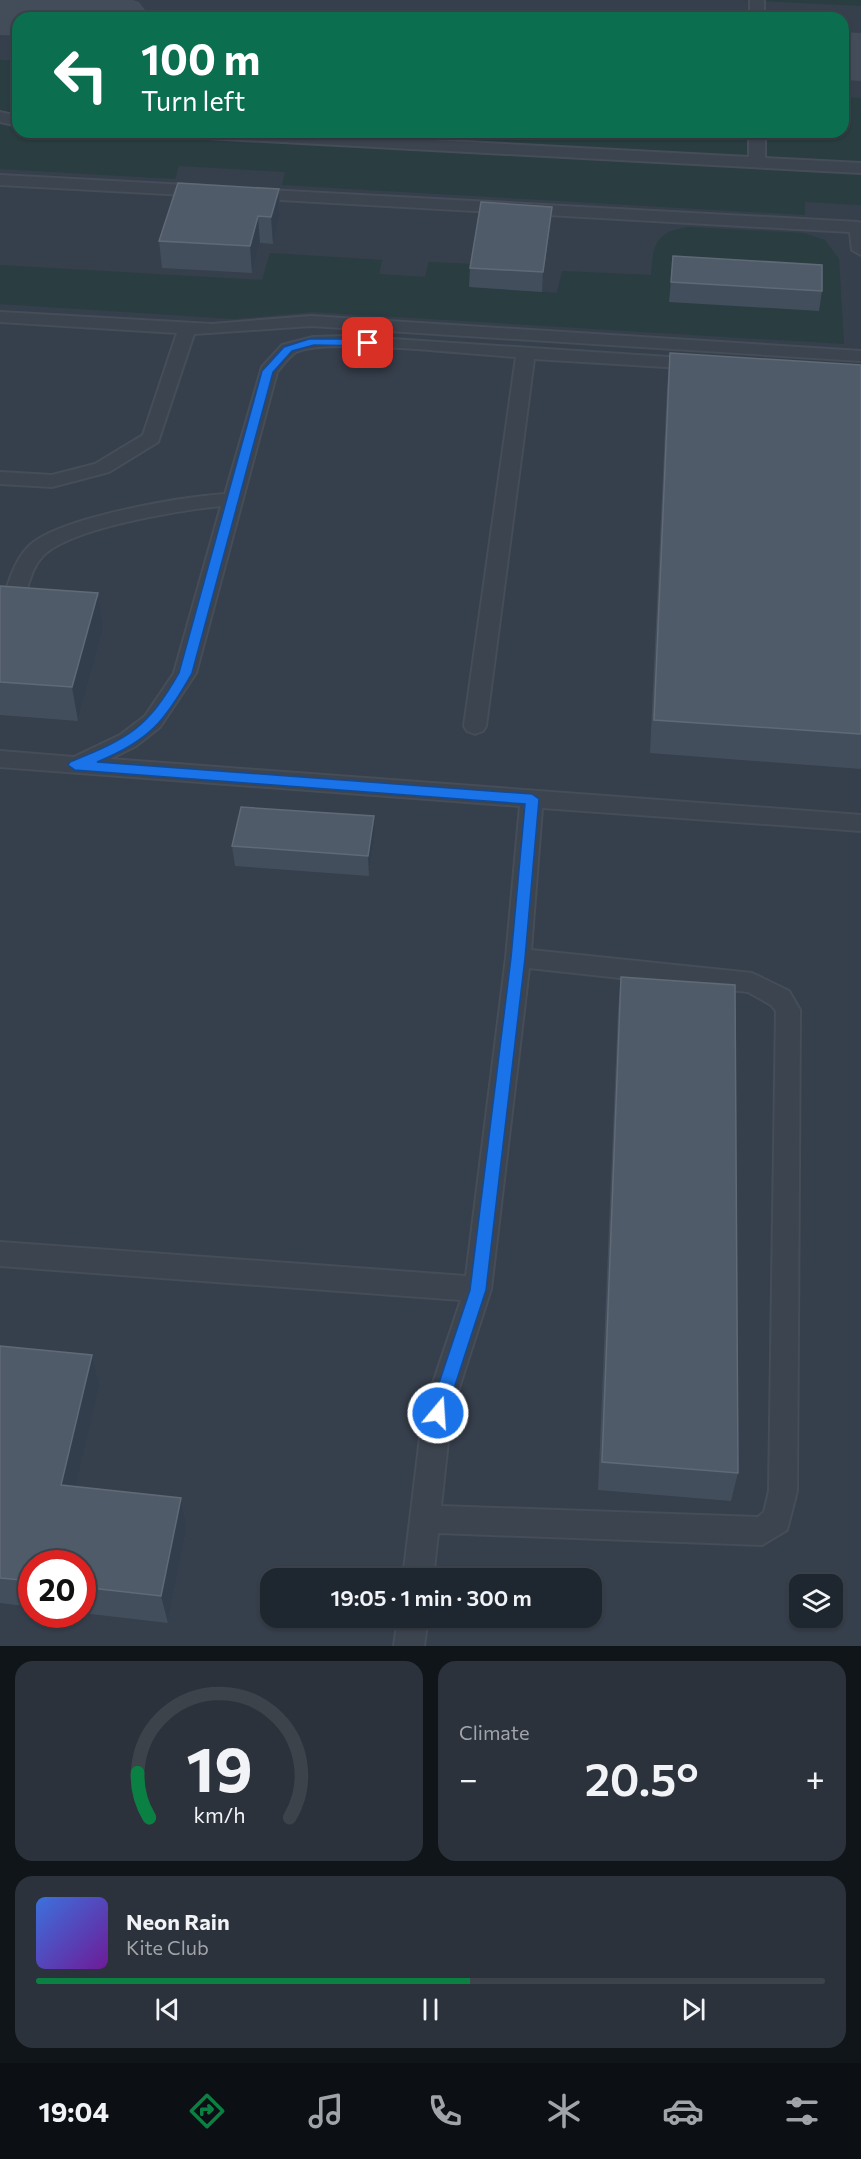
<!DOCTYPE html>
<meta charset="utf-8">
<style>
body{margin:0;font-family:Commissioner,sans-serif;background:#2b323b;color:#f1f3f6;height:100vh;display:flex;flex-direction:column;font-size:22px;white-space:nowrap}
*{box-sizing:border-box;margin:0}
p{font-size:20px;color:#a1a5aa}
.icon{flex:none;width:33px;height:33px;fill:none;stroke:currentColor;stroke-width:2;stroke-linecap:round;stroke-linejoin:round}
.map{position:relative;height:1646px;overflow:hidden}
.details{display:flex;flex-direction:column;gap:15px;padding:15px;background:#10151a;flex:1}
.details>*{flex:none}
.top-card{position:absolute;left:12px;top:12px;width:837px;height:126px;border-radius:18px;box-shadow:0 2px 4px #0004,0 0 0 2px #3c434b;background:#0b6e4f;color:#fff;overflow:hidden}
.fabs{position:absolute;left:789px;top:1574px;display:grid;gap:12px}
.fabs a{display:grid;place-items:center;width:54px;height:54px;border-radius:12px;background:#1e262f;box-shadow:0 2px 4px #0004,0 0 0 2px #3c434b;font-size:30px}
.speed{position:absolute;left:18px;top:1550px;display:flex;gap:12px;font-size:30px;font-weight:700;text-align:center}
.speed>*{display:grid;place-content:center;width:78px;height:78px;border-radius:50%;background:#1e262f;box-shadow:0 2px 4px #0004,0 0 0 2px #3c434b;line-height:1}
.speed .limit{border:9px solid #d22;background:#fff;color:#111}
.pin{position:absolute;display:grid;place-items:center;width:51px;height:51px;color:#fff;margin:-26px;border-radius:12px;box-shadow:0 3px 9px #0006}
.me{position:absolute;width:66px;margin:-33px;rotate:18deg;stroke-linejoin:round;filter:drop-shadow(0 0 4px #0008)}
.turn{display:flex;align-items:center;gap:21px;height:126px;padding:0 30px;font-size:27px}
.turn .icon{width:78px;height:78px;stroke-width:2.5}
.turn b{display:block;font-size:42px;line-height:51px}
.big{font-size:45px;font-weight:600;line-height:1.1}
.details .widget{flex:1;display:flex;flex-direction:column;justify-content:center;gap:9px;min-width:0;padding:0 21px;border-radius:18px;background:#2b323b}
.details .dial{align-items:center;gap:0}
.dial svg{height:156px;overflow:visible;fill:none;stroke:#3c434b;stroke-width:7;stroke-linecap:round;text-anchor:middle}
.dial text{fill:#f1f3f6;stroke:none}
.song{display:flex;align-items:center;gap:18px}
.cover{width:72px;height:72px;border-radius:9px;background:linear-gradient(135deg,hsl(220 70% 55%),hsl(280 70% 35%))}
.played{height:6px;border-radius:3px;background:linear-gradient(90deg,#0b8043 55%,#3c434b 55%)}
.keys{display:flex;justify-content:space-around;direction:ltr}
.heat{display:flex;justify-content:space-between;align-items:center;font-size:33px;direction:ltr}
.details .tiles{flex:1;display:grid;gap:15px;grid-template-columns:1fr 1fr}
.widget:last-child{grid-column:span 2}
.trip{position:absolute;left:260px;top:1568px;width:342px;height:60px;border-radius:18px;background:#1e262f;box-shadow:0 2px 4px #0004,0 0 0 2px #3c434b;font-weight:600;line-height:60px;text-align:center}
.tab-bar{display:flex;height:96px;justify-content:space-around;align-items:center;background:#0c0f13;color:#a1a5aa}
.tab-bar .icon{width:42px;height:42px}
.tab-bar .current{color:#0b8043}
.tab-bar b{font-size:27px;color:#f1f3f6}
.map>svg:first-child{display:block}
.airport{fill:#363f4c;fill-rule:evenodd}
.green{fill:#2a3d40}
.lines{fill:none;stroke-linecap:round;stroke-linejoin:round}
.taxiway{fill:#434d5a;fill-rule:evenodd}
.lane-casing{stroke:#454d58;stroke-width:4}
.lane{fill:#3c444f;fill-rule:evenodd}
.wall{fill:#434e5c}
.shaded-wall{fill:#333e4c}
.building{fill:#4f5b68;stroke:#606a77;stroke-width:1.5}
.route{fill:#1a73e8;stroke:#114b97;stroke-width:1.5}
</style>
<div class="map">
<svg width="861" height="1646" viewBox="0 0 861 1646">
<rect width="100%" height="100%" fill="#28323f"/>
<path class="airport" d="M0,0H861V1646H0ZM18,18H843V132H18ZM32,1563H82V1614H32ZM270,1578H591V1617H270ZM800,1584H832V1617H800Z"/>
<g class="green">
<polygon points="744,0 861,0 861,6"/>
<polygon points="0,60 18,61 18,132 843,132 843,97 861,98 861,205 805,202 805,215 282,185 285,172 179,166 175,179 0,169"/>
<path d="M688,227L804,233L825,240L839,259L844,344L313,312L234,319L0,304V265L262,280L270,253L382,260L379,274L425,277L429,262L474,264L470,287L557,293L562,271L651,275C653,245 655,232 688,227Z"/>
</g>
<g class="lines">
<g class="taxiway">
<polygon points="0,0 133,0 139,2 151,18 18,18 18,36 0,35"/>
<polygon points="843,32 861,33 861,81 843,80"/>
</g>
<g class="lane-casing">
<g id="lane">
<rect x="750" y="0" width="14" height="18"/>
<polygon points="0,112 18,116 18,126 0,122"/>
<polygon points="180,132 279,132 749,157 749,132 765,132 765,158 861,163 861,173 188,137"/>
<polygon points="0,175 205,186 213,191 205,196 0,185"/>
<polygon points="250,189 858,222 861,223 861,255 852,250 850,232 244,198 242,194"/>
<polygon points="0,312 212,324 311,316 861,351 861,361 311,326 194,334 158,442 109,472 52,487 0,484 0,472 52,475 95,464 143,435 177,333 0,322"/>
<path d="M346,336L699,359L708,364L699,369L534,359L486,726L483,731L475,734L467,731L464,726L516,357C474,355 327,337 296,352C289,356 282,366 277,372L196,673L160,727L136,746L110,759L861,815V831L542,808L531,950L752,973L789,991L800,1010L797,1491L787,1530L762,1545L438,1533L433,1578H403L423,1413L461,1300L0,1266V1242L466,1276L506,958L520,806L0,767V751L74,757L120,735L145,716L174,673L221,506C181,510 68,528 42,557C29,571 29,591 19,607H5L2,602C9,582 14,560 30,545C61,517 181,497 225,494L262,367L282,345L313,337ZM529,968L748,992L771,1005L776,1011L769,1491L764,1512L758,1517L441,1506L451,1413L491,1289Z"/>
<polygon points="398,1617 428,1617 424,1646 394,1646"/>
</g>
</g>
<use href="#lane" class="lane"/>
</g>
<g class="wall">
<polygon points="279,189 280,216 273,244 260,243 252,273 162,268 159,241"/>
<polygon points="552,207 551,226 542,292 469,287 470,268"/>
<polygon points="673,256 822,291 819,311 669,302"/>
<polygon points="670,353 861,365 861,769 650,753 667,387"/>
<polygon points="0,586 98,593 104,627 78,721 0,715"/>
<polygon points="375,836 369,876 235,866 232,846"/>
<polygon points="621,977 738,1473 731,1501 598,1490 618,1010"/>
<polygon points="0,1346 92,1355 100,1385 75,1487 181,1498 187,1526 168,1623 82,1613 82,1563 32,1563 32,1607 0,1603"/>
</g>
<g class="shaded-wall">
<polygon points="279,189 280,216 273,244 271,217"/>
<polygon points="552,207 551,226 542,292 543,272"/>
<polygon points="258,216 260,243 252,273 250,246"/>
<polygon points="98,593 104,627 78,721 72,687"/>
<polygon points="374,816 375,836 369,876 368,856"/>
<polygon points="92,1355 100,1385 69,1513 61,1485"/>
<polygon points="181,1498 187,1526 168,1623 161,1596"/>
</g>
<g class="building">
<polygon points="178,183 279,189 271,217 258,216 250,246 159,241"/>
<polygon points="481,202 552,207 543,272 470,268"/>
<polygon points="673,256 822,265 822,291 671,282"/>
<polygon points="670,353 861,365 861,734 654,720"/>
<polygon points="0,586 98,593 72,687 0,682"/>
<polygon points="241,807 374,816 368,856 232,846"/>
<polygon points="621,977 735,985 738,1473 602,1462"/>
<polygon points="0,1346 92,1355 61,1485 181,1498 161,1596 82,1587 82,1563 32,1563 32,1581 0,1578"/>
</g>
<path class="route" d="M309,339H368L374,343L368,346L314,345L292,351L273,372L192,673C165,721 149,741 97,762L532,794L539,799L525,958L486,1290L446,1413L444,1418L438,1421L432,1418L429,1413L470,1290L511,958L525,804L75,770L68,765L70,762C129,738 147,729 179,673L262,371L284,347Z"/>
</svg>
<div class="fabs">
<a><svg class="icon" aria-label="layers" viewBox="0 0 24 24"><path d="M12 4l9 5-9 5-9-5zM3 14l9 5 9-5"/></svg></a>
</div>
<div class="speed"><div class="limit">20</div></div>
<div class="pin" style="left:368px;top:343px;background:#d93025"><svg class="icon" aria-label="arrive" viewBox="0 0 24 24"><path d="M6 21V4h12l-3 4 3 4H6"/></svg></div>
<svg class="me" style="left:438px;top:1413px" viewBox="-20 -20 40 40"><circle r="17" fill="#1a73e8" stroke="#fff" stroke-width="3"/><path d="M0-11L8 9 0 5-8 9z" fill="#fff"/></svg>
<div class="trip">19:05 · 1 min · 300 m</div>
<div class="top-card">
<div class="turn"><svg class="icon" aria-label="left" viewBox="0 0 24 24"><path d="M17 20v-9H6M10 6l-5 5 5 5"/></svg><div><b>100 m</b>Turn left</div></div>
</div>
</div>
<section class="details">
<div class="tiles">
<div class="widget dial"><svg viewBox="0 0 100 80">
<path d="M14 69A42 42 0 1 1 86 69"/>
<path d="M14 69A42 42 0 0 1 8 46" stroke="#0b8043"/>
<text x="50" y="56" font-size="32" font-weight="700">19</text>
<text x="50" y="72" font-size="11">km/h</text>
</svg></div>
<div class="widget"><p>Climate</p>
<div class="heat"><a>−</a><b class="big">20.5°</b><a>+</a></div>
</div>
<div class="widget">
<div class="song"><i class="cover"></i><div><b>Neon Rain</b><p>Kite Club</p></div></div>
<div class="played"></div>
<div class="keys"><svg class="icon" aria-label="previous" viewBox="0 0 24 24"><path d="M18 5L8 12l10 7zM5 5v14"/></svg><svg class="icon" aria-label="pause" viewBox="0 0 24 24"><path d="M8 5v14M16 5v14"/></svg><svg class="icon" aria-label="next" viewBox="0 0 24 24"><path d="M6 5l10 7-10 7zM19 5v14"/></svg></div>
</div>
</div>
</section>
<nav class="tab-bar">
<b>19:04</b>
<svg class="icon current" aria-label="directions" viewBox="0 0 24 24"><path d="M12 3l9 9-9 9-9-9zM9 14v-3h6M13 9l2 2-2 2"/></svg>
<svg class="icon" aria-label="music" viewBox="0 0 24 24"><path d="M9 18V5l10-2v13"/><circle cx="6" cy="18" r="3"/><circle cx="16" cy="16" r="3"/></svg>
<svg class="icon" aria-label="phone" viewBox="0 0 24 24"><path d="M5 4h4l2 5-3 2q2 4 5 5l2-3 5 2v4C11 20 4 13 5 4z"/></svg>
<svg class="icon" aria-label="climate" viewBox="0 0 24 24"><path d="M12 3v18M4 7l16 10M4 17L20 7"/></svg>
<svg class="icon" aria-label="car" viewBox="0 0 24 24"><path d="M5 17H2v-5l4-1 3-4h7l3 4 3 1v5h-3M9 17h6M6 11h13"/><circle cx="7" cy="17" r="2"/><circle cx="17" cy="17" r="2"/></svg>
<svg class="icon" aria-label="filters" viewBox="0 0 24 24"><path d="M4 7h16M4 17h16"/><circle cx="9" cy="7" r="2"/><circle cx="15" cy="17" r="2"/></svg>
</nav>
